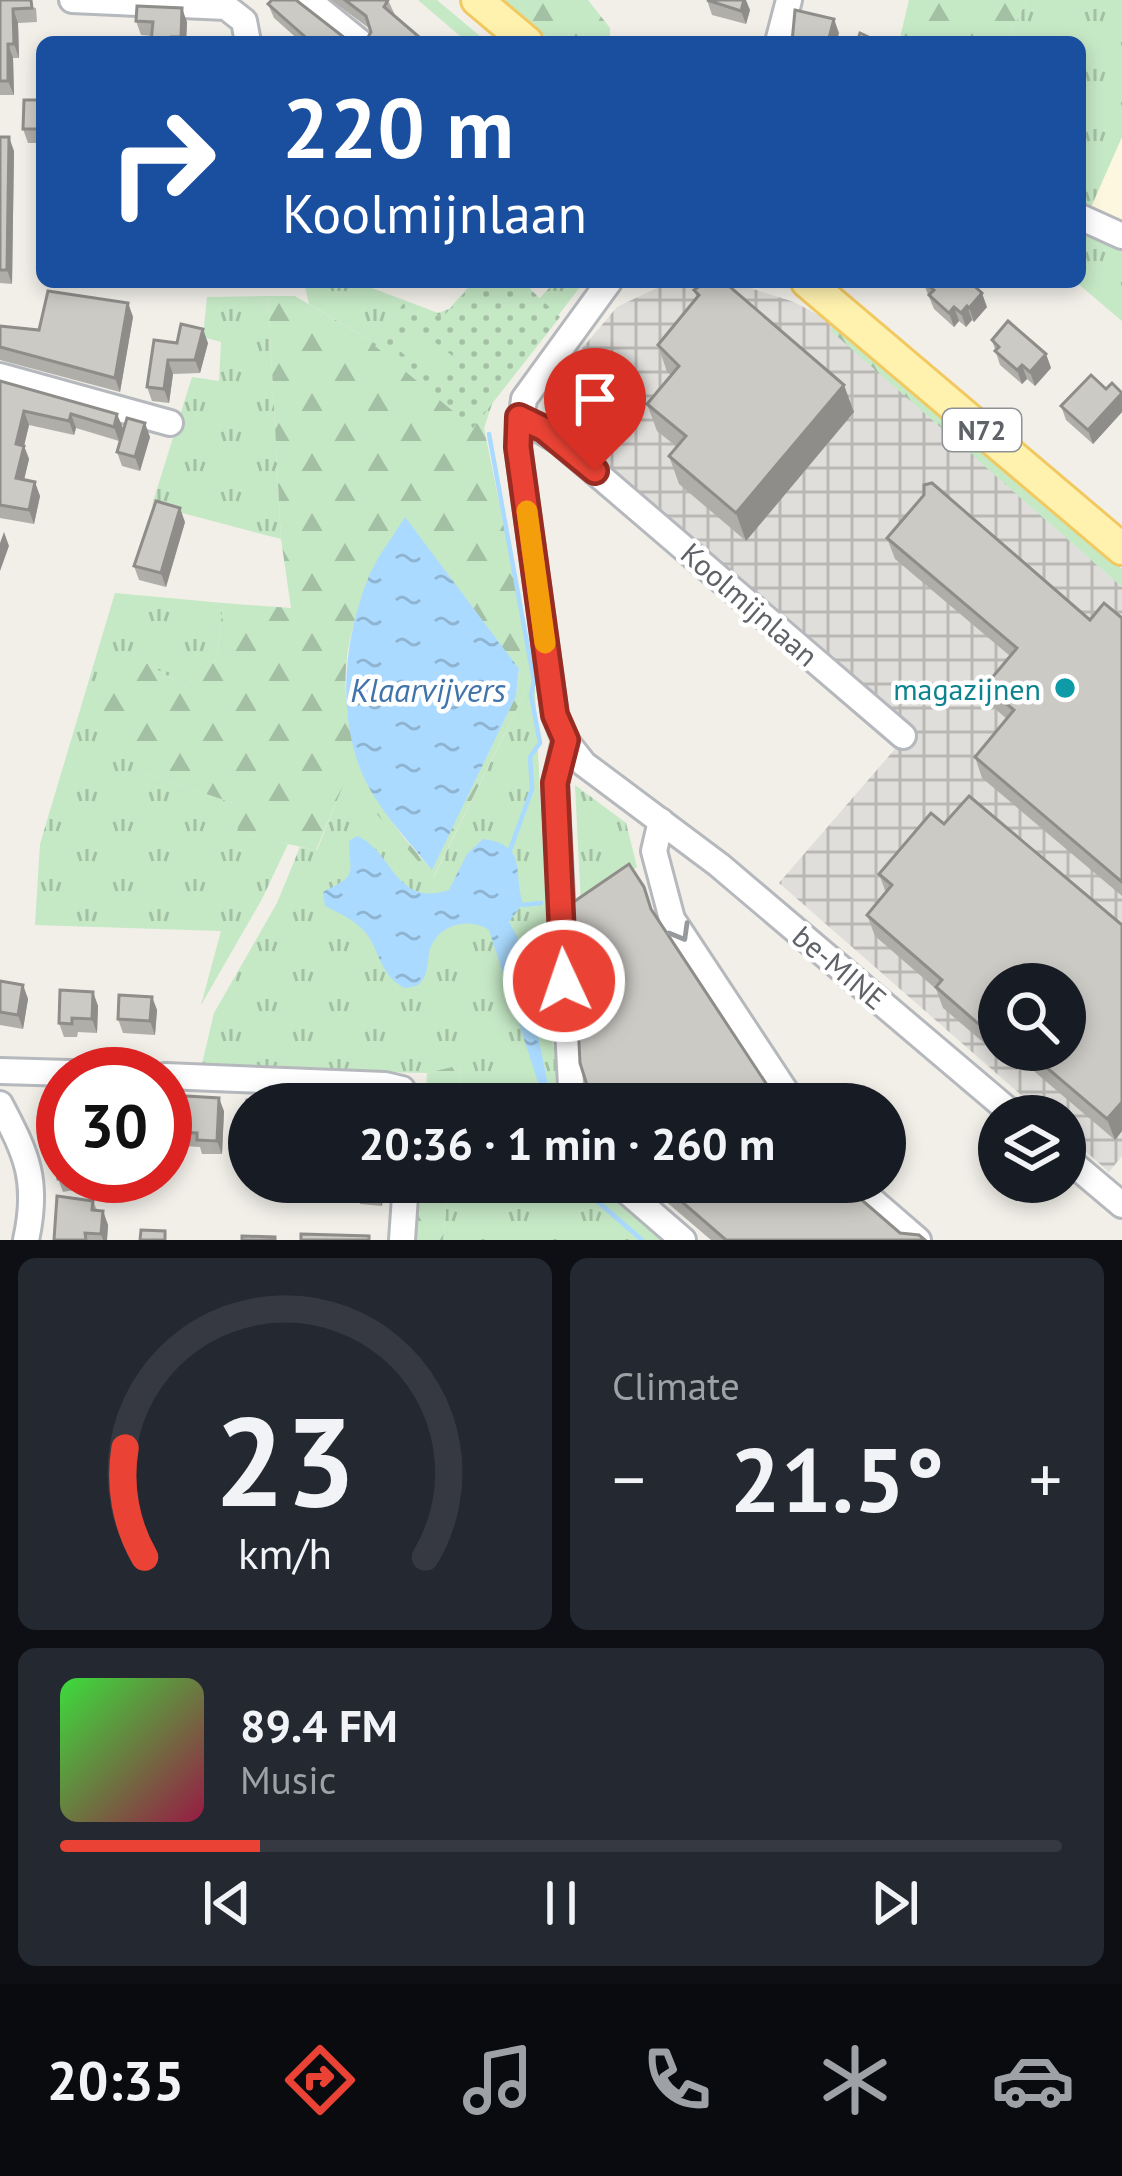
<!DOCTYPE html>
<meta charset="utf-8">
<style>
body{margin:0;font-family:"PT Sans",sans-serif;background:#242831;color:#f1f3f6;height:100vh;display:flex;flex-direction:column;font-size:45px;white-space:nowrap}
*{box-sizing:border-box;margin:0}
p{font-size:39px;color:#9ea1a6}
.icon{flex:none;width:66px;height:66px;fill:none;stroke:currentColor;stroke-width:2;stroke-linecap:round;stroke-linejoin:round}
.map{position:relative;height:1240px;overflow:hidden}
.drawer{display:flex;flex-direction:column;gap:18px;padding:18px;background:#0d0f14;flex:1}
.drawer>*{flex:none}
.guide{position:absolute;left:36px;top:36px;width:1050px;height:252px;border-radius:18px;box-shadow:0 6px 18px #0003;background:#1a4fa0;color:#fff;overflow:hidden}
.fabs{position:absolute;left:978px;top:963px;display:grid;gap:24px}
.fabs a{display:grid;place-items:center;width:108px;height:108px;border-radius:50%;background:#171b24;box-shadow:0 6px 18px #0003;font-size:60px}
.speed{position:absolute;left:36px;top:1047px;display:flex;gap:24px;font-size:60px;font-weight:700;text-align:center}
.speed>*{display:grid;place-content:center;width:156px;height:156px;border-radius:50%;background:#171b24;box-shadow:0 6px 18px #0003;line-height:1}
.speed .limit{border:18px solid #d22;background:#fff;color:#111}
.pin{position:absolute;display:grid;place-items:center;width:102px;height:102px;color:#fff;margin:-123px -51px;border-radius:50% 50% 50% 0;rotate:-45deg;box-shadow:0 0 12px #0007}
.pin .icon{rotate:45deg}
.me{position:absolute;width:132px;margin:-66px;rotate:357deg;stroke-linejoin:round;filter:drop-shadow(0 0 9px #0008)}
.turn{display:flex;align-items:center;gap:42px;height:252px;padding:0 48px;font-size:54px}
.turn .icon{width:156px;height:156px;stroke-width:2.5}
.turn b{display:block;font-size:84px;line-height:102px}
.big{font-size:90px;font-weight:700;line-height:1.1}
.drawer .card{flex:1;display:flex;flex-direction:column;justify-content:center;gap:18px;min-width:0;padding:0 42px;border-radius:18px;background:#242831}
.drawer .dial{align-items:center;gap:0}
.dial svg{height:312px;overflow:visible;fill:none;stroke:#363941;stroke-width:7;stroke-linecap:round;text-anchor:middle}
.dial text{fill:#f1f3f6;stroke:none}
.song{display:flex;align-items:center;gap:36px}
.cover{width:144px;height:144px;border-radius:18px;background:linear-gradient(135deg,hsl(120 70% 55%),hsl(340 70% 35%))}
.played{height:12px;border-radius:6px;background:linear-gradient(90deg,#ea4335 20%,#363941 20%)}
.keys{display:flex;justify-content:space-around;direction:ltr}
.heat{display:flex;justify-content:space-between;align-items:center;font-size:66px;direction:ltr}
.drawer .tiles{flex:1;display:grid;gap:18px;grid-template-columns:1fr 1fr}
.card:last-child{grid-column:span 2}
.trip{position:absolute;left:228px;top:1083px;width:678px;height:120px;border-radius:60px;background:#171b24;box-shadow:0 6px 18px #0003;font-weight:700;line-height:120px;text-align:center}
.dock{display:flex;height:192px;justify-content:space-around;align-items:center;background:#090b0e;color:#9ea1a6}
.dock .icon{width:84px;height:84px}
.dock .on{color:#ea4335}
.dock b{font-size:54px;color:#f1f3f6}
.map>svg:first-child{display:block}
.commercial{fill:#fef7e0}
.industrial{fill:url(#industrial-grid);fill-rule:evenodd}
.grass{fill:url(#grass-tufts)}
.forest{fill:url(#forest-firs);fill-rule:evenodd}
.park{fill:url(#park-dots)}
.garden{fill:#c5e8c5}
.water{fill:url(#water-ripples)}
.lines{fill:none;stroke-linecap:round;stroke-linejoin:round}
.stream{stroke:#aadaff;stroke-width:4.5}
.minor-casing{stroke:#b5b8bc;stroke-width:30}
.major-casing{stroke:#f2c960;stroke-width:36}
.minor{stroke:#fff;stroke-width:24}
.major{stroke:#fff2af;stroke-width:30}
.wall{fill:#afaea9}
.shaded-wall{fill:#8f8d8a}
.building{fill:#cccac5;stroke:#8f8d8a;stroke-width:3}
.oneway{stroke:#979a9d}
.route-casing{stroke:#982c22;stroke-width:30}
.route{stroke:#ea4335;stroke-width:21}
.slow{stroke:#f59e0b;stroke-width:21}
.culture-dot{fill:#0f9aa8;stroke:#fff;stroke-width:4.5}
.labels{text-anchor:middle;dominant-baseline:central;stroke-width:9;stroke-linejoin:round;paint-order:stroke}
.shield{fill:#fff;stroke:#8f9295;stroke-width:3}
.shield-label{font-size:27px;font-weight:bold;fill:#5f6368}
.street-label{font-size:30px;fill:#5f6368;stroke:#fff}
.culture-label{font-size:30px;fill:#0d838f;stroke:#fff;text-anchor:end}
.water-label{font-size:33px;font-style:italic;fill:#4174aa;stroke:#fff}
</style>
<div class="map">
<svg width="1122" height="1240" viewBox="0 0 1122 1240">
<defs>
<pattern id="industrial-grid" width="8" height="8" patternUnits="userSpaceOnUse" patternTransform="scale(3)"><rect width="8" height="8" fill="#e0deda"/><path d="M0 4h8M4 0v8" fill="none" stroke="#b9b8b5"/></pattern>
<pattern id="grass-tufts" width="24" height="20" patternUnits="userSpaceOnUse" patternTransform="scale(3)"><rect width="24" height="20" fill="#c5e8c5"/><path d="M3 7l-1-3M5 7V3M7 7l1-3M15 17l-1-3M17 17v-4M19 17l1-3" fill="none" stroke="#a3c0a4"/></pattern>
<pattern id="forest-firs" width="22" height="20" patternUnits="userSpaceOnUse" patternTransform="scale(3)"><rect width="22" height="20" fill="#c5e8c5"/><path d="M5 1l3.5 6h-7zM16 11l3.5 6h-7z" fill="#a3c0a4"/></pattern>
<pattern id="park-dots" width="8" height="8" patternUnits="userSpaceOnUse" patternTransform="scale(3)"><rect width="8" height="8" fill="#c5e8c5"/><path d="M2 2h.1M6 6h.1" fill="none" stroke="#a3c0a4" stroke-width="1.8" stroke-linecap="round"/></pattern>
<pattern id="water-ripples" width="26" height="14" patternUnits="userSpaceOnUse" patternTransform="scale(3)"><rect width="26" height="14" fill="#aadaff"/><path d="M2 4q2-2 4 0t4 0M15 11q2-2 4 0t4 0" fill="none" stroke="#8eb4d2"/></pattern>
</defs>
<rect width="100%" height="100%" fill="#f1efe8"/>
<polygon class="commercial" points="1122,137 1122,220 1091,207"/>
<path class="industrial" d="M713,282H731L794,302L835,324L831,330L1122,587V1156L1109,1172L1065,1133V1116H1045L779,883L914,727L735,580L556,421L552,384L617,307L659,287L690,288ZM999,984H1065V1050H999Z"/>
<g class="grass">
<polygon points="1027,0 1122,0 1122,137 1091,207 1080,202 1080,42 1006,42"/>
<polygon points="1080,229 1122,248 1122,321 1076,282 1080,282"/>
<polygon points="304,282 356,282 438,313 449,309 473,282 501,282 532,306 555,282 584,282 494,398 484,428 376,344 309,304"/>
<polygon points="268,296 281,539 152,505 192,377 219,381 221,342 203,337 207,297"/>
<polygon points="115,593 223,603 217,659 186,687 133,655 140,772 242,806 238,833 288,844 262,899 201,1005 221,931 35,925 40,844"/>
<polygon points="534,674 553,1047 560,1048 564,1104 457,1104 461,1066 427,1073 201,1068 214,1013 277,903 300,847 317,850 346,778 434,877"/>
<polygon points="575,785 626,823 637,867 581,905"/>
<polygon points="449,1182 606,1182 671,1240 443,1240"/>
</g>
<g class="forest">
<polygon points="418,0 437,0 487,42 467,42"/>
<polygon points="504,0 588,0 610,28 610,42 552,42"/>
<polygon points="909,0 1027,0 1006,42 899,42"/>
<path d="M268,296H295L376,344L484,428L534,674L433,878L346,779L316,850L237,833L242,806L140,772L99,710L110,671L133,655L186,687L217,659L223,603L291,608L281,539ZM368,578L519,670L516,696L432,869C374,811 335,735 348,650C352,626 361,601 368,578Z"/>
<polygon points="835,324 1122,569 1122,587 830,330"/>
<polygon points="461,1065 457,1104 425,1104 427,1073"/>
<polygon points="419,1182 449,1182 443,1240 415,1240"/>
</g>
<polygon class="park" points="474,282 528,282 531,290 560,317 473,428 375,346 405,301 443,317"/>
<polygon class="garden" points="414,326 454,357 436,380 396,348"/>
<g class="water">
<path d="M405,517L519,669L516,696L432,870C406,838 371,802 358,763C338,704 345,638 367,581C375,559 393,537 405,517Z"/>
<path d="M357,836C393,851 395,908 449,890L467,854L483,839C529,845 512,872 523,903L509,922L518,938L552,1104H545L489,930C469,917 439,924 430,949C427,959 429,971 423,979C417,988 414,986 405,988C381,977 380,952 366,933C355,920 339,913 325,906L323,892C358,874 350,877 349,841Z"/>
</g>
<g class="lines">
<g class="stream">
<polyline points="489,434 534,681 531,695 540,743 530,757 532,789 510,850"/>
<polyline points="522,905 541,903"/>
<polyline points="575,1182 642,1240"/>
</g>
<g class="minor-casing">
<g id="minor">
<polyline points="72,0 226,7 244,21 248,42"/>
<polyline points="308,0 360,42"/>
<polyline points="778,42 789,0"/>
<polyline points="1080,217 1122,236"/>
<polyline points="609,282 524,399 518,447 555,715 565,740 584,764 719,865 1015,1116"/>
<polyline points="0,376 170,423"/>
<polyline points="519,417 560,442 903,736"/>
<polyline points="565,740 555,783 572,1104"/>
<polyline points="661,821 654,851 672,919 794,1104"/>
<polyline points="0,1071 105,1074"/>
<polyline points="165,1076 385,1085 402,1089 410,1104"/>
<path d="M0,1104C27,1155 39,1181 26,1240"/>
<polyline points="1065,1157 1122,1205"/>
<polyline points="616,1182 683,1240"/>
<polyline points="851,1182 918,1240"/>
<polyline points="402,1240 406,1182"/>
</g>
</g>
<g class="major-casing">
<g id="major">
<polyline points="477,0 527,42"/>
<polyline points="807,282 1122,549"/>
</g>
</g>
<use href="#minor" class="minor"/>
<use href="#major" class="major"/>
</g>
<g class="wall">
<polygon points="0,0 36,8 37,22 18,23 19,58 13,58 14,95 0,95"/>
<polygon points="331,0 388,0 395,15 367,39 371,32 370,29"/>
<polygon points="707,0 750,10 746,24 712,15"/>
<polygon points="268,4 350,42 301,42 274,18"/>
<polygon points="136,21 187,22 186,42 151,42 152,36 141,35"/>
<polygon points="42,100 42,143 28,143 23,129"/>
<polygon points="0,137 14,151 12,284 0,283"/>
<polygon points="923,282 987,307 974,322 972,320 966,327 959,321 954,327 934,309"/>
<polygon points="694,290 854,412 746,541 679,484 669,456 677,447 657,431 647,404 671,375 667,372 658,345 697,298"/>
<polygon points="128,303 133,317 120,392 0,360 0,326 39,330"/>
<polygon points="992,340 1046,354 1051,368 1035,386 1027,379 1022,384 1000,365"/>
<polygon points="177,343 208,343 200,373 173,374 169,403 152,401 147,387"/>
<polygon points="0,381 123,428 119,441 76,428 74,435 29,425 24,446 29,459 24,480 40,496 34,524 0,518"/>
<polygon points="1106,389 1122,393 1122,412 1093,444 1066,420 1061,406"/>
<polygon points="150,437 140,471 122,466 117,452"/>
<polygon points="185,522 166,587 139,580 134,566"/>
<polygon points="887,538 1090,620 1122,618 1122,896 982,778 975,757 1007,719 993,707 985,686 1010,656 895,559"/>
<polygon points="944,824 1122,925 1122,1131 1115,1140 1009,1050 1065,1050 999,984 999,1050 997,1054 943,1008 936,989 875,936 867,915 886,893 879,874"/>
<polygon points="0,981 23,985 28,999 23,1029 0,1025"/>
<polygon points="93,992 98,1006 97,1033 78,1032 77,1037 64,1037 59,1023"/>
<polygon points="152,997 157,1010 155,1035 123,1033 118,1019"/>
<polygon points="165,1102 224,1111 222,1154 202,1154 200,1147 165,1145"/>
<polygon points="63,1176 87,1176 88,1181 84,1181 85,1188 63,1192 58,1179"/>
<polygon points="384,1182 382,1206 360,1204 355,1190"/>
<polygon points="643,1182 841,1182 900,1233 925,1240 711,1240"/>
<polygon points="93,1201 97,1210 103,1211 108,1225 107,1240 54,1240"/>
</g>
<g class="shaded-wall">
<polygon points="740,0 746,0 750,10 746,24 741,11"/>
<polygon points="182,8 187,22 186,42 182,42 181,37"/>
<polygon points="13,9 18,23 19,58 14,44"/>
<polygon points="834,19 839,33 837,42 828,42"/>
<polygon points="8,44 13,58 14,95 8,81"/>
<polygon points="9,137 14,151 12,284 7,270"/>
<polygon points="982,293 987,307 974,322 969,308"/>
<polygon points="128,303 133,317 120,392 115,378"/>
<polygon points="967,306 972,320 966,327 961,313"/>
<polygon points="954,307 959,321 954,327 949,313"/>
<polygon points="203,329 208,343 200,373 195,360"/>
<polygon points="1046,354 1051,368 1035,386 1030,372"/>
<polygon points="168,360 173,374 169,403 164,389"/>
<polygon points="1022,365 1027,379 1022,384 1017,370"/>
<polygon points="844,385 854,412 746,541 736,513"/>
<polygon points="1122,393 1122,412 1093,444 1088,430"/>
<polygon points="24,411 29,425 24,446 29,459 21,492 16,478 16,444"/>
<polygon points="71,414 76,428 74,435 69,421"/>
<polygon points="117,414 123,428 119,441 114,427"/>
<polygon points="145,423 150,437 140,471 135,457"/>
<polygon points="35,482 40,496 34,524 29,510"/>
<polygon points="180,508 185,522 166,587 161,573"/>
<polygon points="4,532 9,546 0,571 0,543"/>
<polygon points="23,985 28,999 23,1029 18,1015"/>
<polygon points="93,992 98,1006 97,1033 92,1019"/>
<polygon points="152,997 157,1010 155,1035 150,1021"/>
<polygon points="996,1025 999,1032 1000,1050 997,1054 989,1033"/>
<polygon points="219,1098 224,1111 222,1154 217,1141"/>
<polygon points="1122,1102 1122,1131 1115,1140 1107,1119"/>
<polygon points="378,1182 384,1182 382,1206 377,1192"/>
<polygon points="103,1211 108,1225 107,1240 103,1240 101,1234"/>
</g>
<g class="building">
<polygon points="0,0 31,0 32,8 13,9 14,44 8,44 8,81 0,81"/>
<polygon points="272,0 296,0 350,42 311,42 268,4"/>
<polygon points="345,0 388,0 384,7 425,42 387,42 385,40 384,42 360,42 367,39 371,32 366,16"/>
<polygon points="707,0 744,0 741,11"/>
<polygon points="137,6 182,8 181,37 171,37 170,42 151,42 153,22 136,21"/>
<polygon points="795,10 834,19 828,42 792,42"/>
<polygon points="860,33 877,41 877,42 857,42"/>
<polygon points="24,100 42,100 42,129 23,129"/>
<polygon points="0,137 9,137 7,270 0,270"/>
<polygon points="706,282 721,282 729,286 844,385 736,513 669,456 686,436 647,404 679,366 658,345 699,295 694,290"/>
<polygon points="924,282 970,282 982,293 969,308 967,306 961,313 954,307 949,313 929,295 934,290"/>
<polygon points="48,291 128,303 115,378 0,347 0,326 39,330"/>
<polygon points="1008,321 1046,354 1030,372 1022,365 1017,370 995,351 999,347 992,340"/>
<polygon points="181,324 203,329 195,360 168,360 164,389 147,387 154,340 177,343"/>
<polygon points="1091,375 1106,389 1112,383 1122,393 1088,430 1061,406"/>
<polygon points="0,381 117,414 114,427 71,414 69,421 24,411 16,444 24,446 16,478 35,482 29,510 0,505"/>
<polygon points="127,418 145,423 135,457 117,452"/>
<polygon points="932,483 1090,620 1104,603 1122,618 1122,882 975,757 1014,710 985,686 1017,648 887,538 924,495 924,485"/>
<polygon points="156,501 180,508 161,573 134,566"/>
<polygon points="969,796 1122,925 1122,1102 1107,1119 1026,1050 1065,1050 1065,984 999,984 999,1027 996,1025 989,1033 936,987 942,980 867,915 892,885 879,874 931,813 944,824"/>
<polygon points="629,864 644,887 651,909 773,1094 789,1101 791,1104 593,1104 580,1063 572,903"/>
<polygon points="0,981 23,985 18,1015 0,1012"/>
<polygon points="60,990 93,992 92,1019 72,1018 72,1024 59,1023"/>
<polygon points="119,995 152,997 150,1021 118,1019"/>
<polygon points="169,1095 219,1098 217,1141 197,1140 197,1133 165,1132 165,1102 169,1102"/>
<polygon points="247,1100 279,1101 279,1104 249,1104 249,1136 246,1136"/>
<polygon points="63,1129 63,1176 71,1176 58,1179 47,1131"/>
<polygon points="356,1182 378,1182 377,1192 355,1190"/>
<polygon points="659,1182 841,1182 900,1233 919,1235 925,1240 726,1240"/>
<polygon points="57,1196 93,1201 92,1210 103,1211 101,1234 85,1233 86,1240 54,1240"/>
<polygon points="141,1230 165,1231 165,1240 140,1240"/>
<polygon points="301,1234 369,1236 369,1240 301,1240"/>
<polygon points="242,1236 275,1237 275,1240 242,1240"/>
</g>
<defs><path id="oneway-chevron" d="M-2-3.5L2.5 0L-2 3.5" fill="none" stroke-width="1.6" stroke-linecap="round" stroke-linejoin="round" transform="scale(3)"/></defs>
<use class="oneway" href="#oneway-chevron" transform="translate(681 933) rotate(60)"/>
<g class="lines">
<g class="route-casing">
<polyline id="route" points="564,981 555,783 566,740 555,715 518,447 519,417 544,429 595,471"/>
</g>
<use href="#route" class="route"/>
<polyline class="slow" points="527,511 545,643"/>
</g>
<circle class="culture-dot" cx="1065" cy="688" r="12"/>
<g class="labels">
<rect class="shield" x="943" y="409" width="78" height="42" rx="9"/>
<g class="shield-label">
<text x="982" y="430">N72</text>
</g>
<g class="street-label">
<text transform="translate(750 604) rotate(41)">Koolmijnlaan</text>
<text transform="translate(840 967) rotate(40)">be-MINE</text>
</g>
<g class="culture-label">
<text x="1041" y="688">magazijnen</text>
</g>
<g class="water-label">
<text x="428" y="689">Klaarvijvers</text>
</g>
</g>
</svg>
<div class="fabs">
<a><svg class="icon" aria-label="search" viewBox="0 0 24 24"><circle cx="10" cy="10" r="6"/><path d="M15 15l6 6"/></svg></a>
<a><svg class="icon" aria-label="layers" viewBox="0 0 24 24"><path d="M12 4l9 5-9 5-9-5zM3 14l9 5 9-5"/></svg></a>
</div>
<div class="speed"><div class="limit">30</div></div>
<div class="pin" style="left:595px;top:471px;background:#d93025"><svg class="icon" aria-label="arrive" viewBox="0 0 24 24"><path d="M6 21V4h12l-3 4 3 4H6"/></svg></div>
<svg class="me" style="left:564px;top:981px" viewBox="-20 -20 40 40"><circle r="17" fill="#ea4335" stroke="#fff" stroke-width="3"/><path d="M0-11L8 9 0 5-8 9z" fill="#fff"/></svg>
<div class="trip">20:36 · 1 min · 260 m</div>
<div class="guide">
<div class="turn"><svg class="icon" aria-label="right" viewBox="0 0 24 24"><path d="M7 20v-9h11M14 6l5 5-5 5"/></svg><div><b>220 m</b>Koolmijnlaan</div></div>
</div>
</div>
<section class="drawer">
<div class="tiles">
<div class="card dial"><svg viewBox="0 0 100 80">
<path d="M14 69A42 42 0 1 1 86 69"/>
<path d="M14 69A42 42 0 0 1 9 41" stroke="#ea4335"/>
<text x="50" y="56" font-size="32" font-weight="700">23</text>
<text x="50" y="72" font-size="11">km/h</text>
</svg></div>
<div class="card"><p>Climate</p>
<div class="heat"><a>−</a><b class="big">21.5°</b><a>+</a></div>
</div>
<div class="card">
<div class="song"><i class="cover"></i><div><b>89.4 FM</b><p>Music</p></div></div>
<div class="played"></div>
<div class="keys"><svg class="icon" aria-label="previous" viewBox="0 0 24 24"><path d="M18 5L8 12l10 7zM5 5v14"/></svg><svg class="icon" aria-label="pause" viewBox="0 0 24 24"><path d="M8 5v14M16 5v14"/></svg><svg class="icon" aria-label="next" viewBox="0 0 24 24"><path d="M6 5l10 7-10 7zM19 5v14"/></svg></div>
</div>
</div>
</section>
<nav class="dock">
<b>20:35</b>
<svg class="icon on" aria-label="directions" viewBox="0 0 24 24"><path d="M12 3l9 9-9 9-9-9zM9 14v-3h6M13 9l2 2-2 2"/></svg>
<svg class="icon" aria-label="music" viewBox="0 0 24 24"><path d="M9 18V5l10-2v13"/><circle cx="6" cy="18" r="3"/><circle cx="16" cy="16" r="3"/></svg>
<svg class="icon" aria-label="phone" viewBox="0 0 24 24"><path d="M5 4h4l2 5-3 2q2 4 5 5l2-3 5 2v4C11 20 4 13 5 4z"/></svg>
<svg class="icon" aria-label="climate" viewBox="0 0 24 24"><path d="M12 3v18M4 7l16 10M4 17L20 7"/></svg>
<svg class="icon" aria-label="car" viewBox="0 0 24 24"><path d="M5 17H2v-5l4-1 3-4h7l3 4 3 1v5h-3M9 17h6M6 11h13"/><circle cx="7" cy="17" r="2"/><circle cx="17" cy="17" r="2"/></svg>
</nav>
